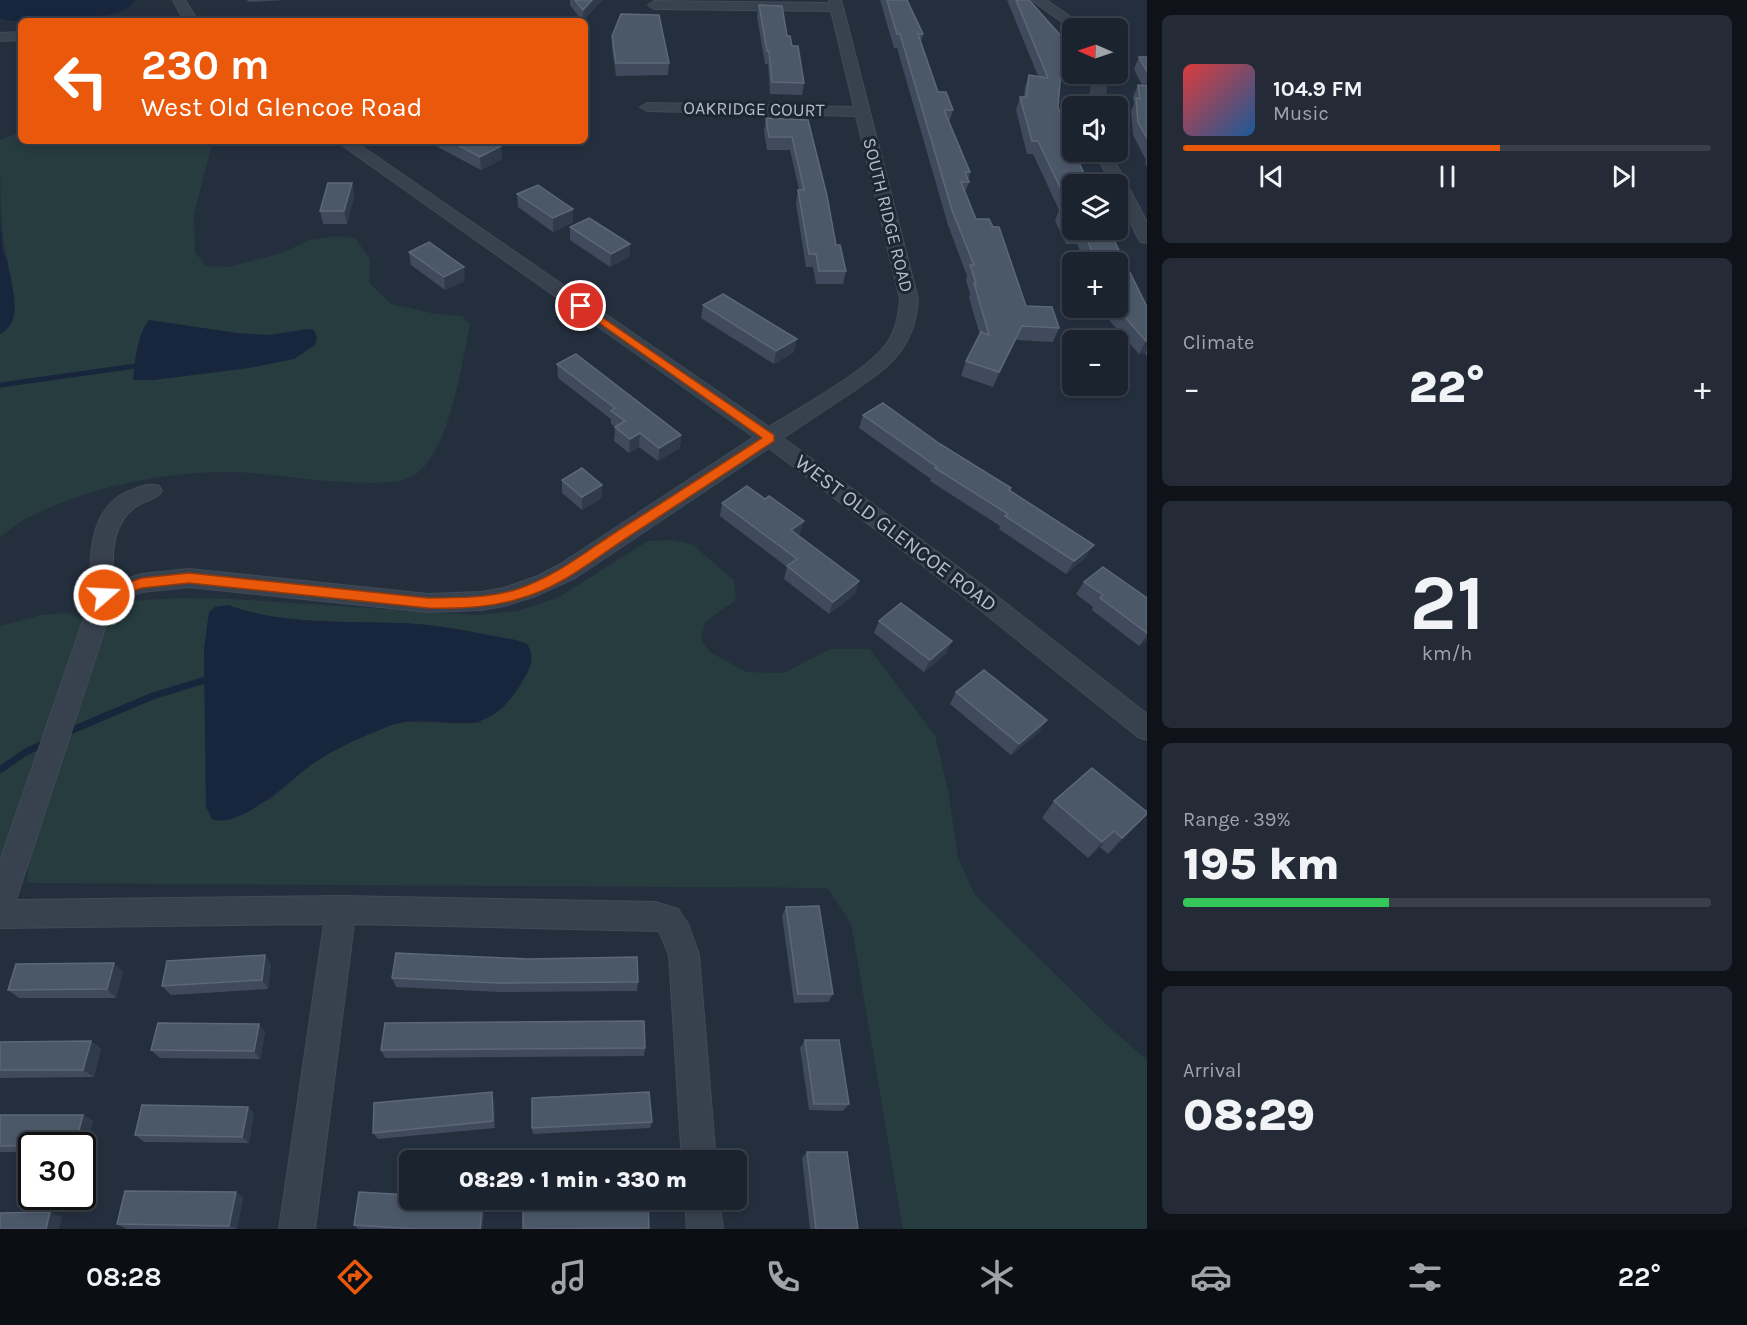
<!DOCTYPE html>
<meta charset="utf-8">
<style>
body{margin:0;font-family:Karla,sans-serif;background:#242b36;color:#f1f3f6;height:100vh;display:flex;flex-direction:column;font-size:22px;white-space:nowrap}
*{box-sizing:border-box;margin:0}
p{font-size:20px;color:#a0a4aa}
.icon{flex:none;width:33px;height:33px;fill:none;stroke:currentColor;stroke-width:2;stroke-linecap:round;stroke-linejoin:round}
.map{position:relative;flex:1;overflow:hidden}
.side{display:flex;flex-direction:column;gap:15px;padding:15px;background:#0f1319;width:600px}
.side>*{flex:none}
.top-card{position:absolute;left:18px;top:18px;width:570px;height:126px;border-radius:9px;box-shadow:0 3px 9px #0003,0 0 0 2px #39404a;background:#ea580c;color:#fff;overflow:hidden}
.needle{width:39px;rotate:272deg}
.tools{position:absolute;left:1062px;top:18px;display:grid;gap:12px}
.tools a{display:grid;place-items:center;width:66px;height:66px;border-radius:9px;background:#1b232e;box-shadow:0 3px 9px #0003,0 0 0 2px #39404a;font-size:30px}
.speed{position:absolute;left:18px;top:1132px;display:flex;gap:12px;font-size:30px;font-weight:700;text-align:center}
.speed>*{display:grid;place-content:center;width:78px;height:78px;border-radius:50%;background:#1b232e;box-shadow:0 3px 9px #0003,0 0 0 2px #39404a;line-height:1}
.speed .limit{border:3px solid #111;border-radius:9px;background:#fff;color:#111}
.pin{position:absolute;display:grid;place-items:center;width:51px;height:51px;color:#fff;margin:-26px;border:3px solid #fff;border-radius:50%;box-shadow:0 2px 6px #0007}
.me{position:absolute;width:66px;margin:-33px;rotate:71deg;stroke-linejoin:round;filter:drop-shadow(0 0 4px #0008)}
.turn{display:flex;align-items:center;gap:21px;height:126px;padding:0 24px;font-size:27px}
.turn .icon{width:78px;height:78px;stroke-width:2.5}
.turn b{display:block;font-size:42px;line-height:51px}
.big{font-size:45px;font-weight:800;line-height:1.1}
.side .widget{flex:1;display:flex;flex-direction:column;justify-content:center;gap:9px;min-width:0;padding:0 21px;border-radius:9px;background:#242b36}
.side .dial{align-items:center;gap:0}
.dial b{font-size:78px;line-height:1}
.song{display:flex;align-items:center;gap:18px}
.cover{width:72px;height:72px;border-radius:9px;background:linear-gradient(135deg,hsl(0 70% 55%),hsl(210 70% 35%))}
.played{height:6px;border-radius:3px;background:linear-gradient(90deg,#ea580c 60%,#39404a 60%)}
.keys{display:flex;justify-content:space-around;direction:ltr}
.heat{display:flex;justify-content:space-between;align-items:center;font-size:33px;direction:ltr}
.charge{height:9px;border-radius:4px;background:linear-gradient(90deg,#34c759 39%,#39404a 0)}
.trip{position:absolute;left:399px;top:1150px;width:348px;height:60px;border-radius:9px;background:#1b232e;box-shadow:0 3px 9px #0003,0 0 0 2px #39404a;font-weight:800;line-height:60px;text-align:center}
.menu{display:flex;height:96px;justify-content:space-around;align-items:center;background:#0b0e12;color:#a0a4aa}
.menu .icon{width:42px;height:42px}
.menu .selected{color:#ea580c}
.menu b{font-size:27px;color:#f1f3f6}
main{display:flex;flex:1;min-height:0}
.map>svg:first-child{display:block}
.green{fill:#263c3f;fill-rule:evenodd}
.water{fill:#17263c}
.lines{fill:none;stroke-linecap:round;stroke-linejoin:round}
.stream-far1{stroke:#17263c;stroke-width:5}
.stream{stroke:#17263c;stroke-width:7}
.minor-casing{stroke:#414a57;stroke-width:2}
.minor{fill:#38414e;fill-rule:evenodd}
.wall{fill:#3f4b5c}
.shaded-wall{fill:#2f3b4b}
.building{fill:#4b5868;stroke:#5c6777;stroke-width:1.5}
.route{fill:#ea580c;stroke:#983908;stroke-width:1.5}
.labels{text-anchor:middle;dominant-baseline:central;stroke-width:6;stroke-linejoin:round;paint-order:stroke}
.far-street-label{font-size:18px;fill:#b4bcc9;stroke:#1d2633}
.street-label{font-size:21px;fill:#b4bcc9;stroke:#1d2633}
</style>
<main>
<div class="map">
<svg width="1147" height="1229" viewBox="0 0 1147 1229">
<rect width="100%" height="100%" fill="#242f3e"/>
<g class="green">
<path d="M21,132V141H213L194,214L195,252L206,266L228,267L279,254L310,240L335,236L355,238L370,259L369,283L391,304L436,314L462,316L470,324C462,364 450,451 415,475C389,494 274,473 236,472C166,471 92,486 29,517C19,522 9,531 0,538V334C25,322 10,280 7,259C0,238 0,167 0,140Z"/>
<path d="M673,540L693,545L734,580L736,600L705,622L701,639L710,652L746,672L784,673L830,649H870L935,735L949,795L958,858L975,895L1109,1027L1147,1060V1229H903L851,923L827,888L27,883L30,848L105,628L117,607L131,601L178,598L232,599L477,615L518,611L559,597L648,541ZM228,605C287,627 354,620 416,624C449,626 483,635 516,640L480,723L399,722L347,743L312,764L271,799L212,819L206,806L204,648Z"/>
<polygon points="67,613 81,618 83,630 0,862 0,626 41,615"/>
</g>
<g class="water">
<path d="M0,0H135C132,7 124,11 116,13C98,18 14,26 0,18Z"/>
<path d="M0,224L3,252L7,259C10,281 26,321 0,334Z"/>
<path d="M149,320L237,333L269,335L308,329L314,330L317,338L315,345L294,359L249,368L154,380H133C135,360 137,336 149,320Z"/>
<path d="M228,605C287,627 354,620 416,624C449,626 483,635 516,640L527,644C536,658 530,669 522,682C479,754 443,705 386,727C360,738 335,748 312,764C291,779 240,830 212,819L206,806L204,648L209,612L215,607Z"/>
</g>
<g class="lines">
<polyline class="stream-far1" points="0,385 143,365"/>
<g class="stream">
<polyline points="65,733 153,696 205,680 212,681"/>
<polyline points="0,770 24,753 47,742"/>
</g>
<g class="minor-casing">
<g id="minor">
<polygon points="173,0 185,0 198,21 184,21"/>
<path d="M829,0H841L843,7L918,299C915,351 886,369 846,396C825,410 804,424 783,438L989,590L1147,714V740L1138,737L973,604L769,448L575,578L533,597L504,606L481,610L428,612L189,587L142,592L114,601L16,900L341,896L655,902L678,909L688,924L699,955L716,1161H682L669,955L659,931L354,924L315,1229H279L324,924L0,928V861L92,595C88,557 89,505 132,490C142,486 149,483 159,486L162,491C157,499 150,499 142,503C112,518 111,553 114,583L142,574L189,569L428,594L481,592L504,588L538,576L559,565L754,437L336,141H354L769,427C799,408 869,370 887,343C896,330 899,315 900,299L856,116L647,111L640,107L647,103L854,107L831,11L654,9L648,5L654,1L829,3Z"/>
<polygon points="1031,0 1046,0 1087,28 1072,29"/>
<polygon points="21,32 21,40 0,41 0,33"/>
<polygon points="1093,74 1107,74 1104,106 1090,106"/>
<polygon points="1095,152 1110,152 1147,222 1147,243 1141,242 1138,238 1118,197 1118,184 1111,184"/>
<polygon points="685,1200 719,1200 723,1229 687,1229"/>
</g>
</g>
<use href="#minor" class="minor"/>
</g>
<g class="wall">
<polygon points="247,0 284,0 248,2"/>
<polygon points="570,0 602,0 583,21 582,21 570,5"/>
<polygon points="880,0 907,0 923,34 921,42 938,92 953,110 949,122 970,172 968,180 969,182 965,192 976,219 1026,306 1059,328 1053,342 1016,340 993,387 961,376 966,361 980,335 969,298 970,294 966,280 967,276 948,225 897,48 894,48"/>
<polygon points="1007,0 1029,0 1065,71 1060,83 1058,107 1072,184 1109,230 1147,307 1147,357 1145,353 1139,354 1109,320 1104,319 1099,308 1118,308 1118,262 1085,262 1077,244 1066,244 1055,221 1059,210 1033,154 1027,154 1016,110 1020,97 1024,97 1025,87 1029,75 1038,76"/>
<polygon points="759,5 787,36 792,46 804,83 802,95 770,94 768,64 765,64 757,17"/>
<polygon points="612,36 669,63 668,75 616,76 612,48"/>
<polygon points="1139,57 1147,57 1147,167 1145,163 1146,160 1133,135 1131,111 1134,104 1133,97 1138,85 1142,85 1134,69"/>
<polygon points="766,118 808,120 836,245 846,271 843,284 816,284 813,267 806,267 796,203 798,190 799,190 790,150 767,150 764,131"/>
<polygon points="434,141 493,141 501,146 502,159 481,170 434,145"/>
<polygon points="352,183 354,196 347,224 323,224 320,211"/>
<polygon points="517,194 573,222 553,232 518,207"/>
<polygon points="570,227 630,244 629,257 610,267 570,240"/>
<polygon points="409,252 465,281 445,290 411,265"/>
<polygon points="703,305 794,352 774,364 701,318"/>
<polygon points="557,364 681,435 680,448 658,461 639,447 629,453 614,441 615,427 611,424 611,419 558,378"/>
<polygon points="863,415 940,444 1010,490 1086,557 1066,574 999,529 1000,526 930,481 931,479 859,428"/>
<polygon points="562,480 602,485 602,498 582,510 562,493"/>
<polygon points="722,503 800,534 798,535 859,581 855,594 829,614 784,579 787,567 720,516"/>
<polygon points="1084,582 1147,598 1147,639 1139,646 1092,610 1093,607 1076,594"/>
<polygon points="879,621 946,654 924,672 874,633"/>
<polygon points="956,692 1039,732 1011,755 950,704"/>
<polygon points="1054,801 1147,814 1108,854 1100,847 1088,858 1042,818"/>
<polygon points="786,907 833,994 828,1002 794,1003 782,916"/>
<polygon points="271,964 268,989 171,995 162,986"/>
<polygon points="123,972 116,998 19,998 8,990"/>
<polygon points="392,978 638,982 637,991 500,992 396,987"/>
<polygon points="259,1024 265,1032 260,1059 160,1058 151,1050"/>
<polygon points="805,1040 849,1104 843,1111 809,1110 800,1048"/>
<polygon points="91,1041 101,1049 94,1077 0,1078 0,1042"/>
<polygon points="645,1048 644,1056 385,1058 381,1050"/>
<polygon points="494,1099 495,1128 378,1139 373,1133"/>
<polygon points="254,1113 249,1143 144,1142 135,1135"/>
<polygon points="0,1115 83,1115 93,1121 85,1151 82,1151 82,1146 32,1146 32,1152 0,1152"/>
<polygon points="652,1122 650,1128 533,1134 532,1128"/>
<polygon points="807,1152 858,1229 810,1229 802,1158"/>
<polygon points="243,1197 237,1229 127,1229 117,1224"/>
<polygon points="483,1200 485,1204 482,1229 358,1229 354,1225"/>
<polygon points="649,1228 649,1229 523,1229"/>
</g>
<g class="shaded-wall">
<polygon points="592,0 602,0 583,21 583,10"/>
<polygon points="501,146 502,159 481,170 480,157"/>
<polygon points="352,183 354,196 347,224 344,211"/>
<polygon points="573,209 573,222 553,232 553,218"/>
<polygon points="630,244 629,257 610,267 611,254"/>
<polygon points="464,267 465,281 445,290 444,277"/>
<polygon points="1022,326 1016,340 993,387 999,372"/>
<polygon points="797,339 794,352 774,364 776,351"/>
<polygon points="1146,341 1147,341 1147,349 1145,353 1139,354"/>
<polygon points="640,433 639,447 629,453 630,439"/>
<polygon points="681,435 680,448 658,461 659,448"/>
<polygon points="602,485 602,498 582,510 582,497"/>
<polygon points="804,521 800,534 788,543 791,530"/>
<polygon points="1094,545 1086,557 1066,574 1074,561"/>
<polygon points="859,581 855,594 829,614 833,602"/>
<polygon points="1147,635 1147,639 1139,646"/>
<polygon points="952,641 946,654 924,672 930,660"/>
<polygon points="1047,720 1039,732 1011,755 1019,744"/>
<polygon points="1147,814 1133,829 1108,854 1122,838"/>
<polygon points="1114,831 1100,847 1088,858 1102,842"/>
<polygon points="265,955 271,964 268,989 262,980"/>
<polygon points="114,963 123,972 116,998 107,989"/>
<polygon points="259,1024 265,1032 260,1059 254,1051"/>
<polygon points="91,1041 101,1049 94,1077 83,1070"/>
<polygon points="492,1092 494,1099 495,1128 493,1121"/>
<polygon points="248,1107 254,1113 249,1143 242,1137"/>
<polygon points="83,1115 93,1121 85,1151 82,1149 82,1146 75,1145"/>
<polygon points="236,1192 243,1197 237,1229 229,1226"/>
<polygon points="483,1200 485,1204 482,1229 480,1229"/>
<polygon points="50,1212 62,1217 59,1229 46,1229"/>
</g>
<g class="building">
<polygon points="575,0 592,0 583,10"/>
<polygon points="887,0 907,0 923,34 918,34 938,92 946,92 953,110 944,110 970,172 965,172 969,182 961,182 976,219 989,219 993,227 999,227 1026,306 1052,307 1059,328 1022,326 999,372 966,361 981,332 989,335 974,283 976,283 970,265 974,265 952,210 900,34 897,34"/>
<polygon points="1016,0 1029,0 1061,36 1066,48 1065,71 1061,70 1058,107 1069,140 1072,148 1072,152 1074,152 1089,184 1072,184 1072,230 1109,230 1147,307 1147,341 1146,341 1117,308 1118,308 1118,262 1097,262 1083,231 1071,231 1060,208 1070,208 1038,141 1032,141 1020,97 1026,97 1029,75 1048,78"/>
<polygon points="759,5 782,6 787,36 790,36 792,46 798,46 804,83 772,82 769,51 767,51"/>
<polygon points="621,14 659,15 669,63 616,63 612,36"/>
<polygon points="1139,57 1147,57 1147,72"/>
<polygon points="1138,85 1147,86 1147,138 1138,122 1136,98 1140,99"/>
<polygon points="766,118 808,120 827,196 836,245 840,245 846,271 819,271 816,254 809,254 798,190 804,190 792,137 769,137"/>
<polygon points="450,141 493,141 501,146 480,157"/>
<polygon points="328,183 352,183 344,211 320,211"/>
<polygon points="538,185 573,209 553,218 517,194"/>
<polygon points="589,218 630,244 611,254 570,227"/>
<polygon points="429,242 464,267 444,277 409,252"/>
<polygon points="723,294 797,339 776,351 703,305"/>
<polygon points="576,354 681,435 659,448 640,433 630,439 615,427 625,421 611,411 615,408 557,364"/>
<polygon points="883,403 940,444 1011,488 1009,490 1094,545 1074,561 1005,516 1008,514 935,468 937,467 863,415"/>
<polygon points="582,468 602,485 582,497 562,480"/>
<polygon points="747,486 765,499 769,496 804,521 791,530 859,581 833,602 787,566 797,559 722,503"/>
<polygon points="1103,567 1147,598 1147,633 1100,598 1103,595 1084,582"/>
<polygon points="901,603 952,641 930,660 879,621"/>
<polygon points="984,670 1047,720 1019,744 956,692"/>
<polygon points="1092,768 1147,812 1147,814 1122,838 1114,831 1102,842 1054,801"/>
<polygon points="819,906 833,994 798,994 786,907"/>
<polygon points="396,953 528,959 637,957 638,982 498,983 392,978"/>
<polygon points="265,955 262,980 162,986 167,961"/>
<polygon points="114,963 107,989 8,990 16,964"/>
<polygon points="644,1021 645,1048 381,1050 385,1023"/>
<polygon points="158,1023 259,1024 254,1051 151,1050"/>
<polygon points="805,1040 839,1040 849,1104 814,1104"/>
<polygon points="91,1041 83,1070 0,1070 0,1042"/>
<polygon points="492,1092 493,1121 373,1133 374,1103"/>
<polygon points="649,1092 652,1122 532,1128 532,1098"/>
<polygon points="142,1105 248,1107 242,1137 135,1135"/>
<polygon points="0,1115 83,1115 75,1145 0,1146"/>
<polygon points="807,1152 847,1152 858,1229 816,1229"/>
<polygon points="125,1191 236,1192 229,1226 117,1224"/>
<polygon points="359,1192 410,1195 410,1200 483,1200 480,1229 417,1229 354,1225"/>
<polygon points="523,1200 648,1200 649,1228 523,1229"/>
<polygon points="50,1212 46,1229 0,1229 0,1213"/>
</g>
<path class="route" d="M581,303L774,435V441C725,474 675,506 625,539C590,562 560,588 518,599C489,608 458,609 428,608L189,583L142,588L104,601L99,599L97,595L99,592L142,578L189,573L428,598C457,598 489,598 518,589C556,576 584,553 616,532C665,501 713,470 762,438L578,308L576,306Z"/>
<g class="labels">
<g class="far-street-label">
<text transform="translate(754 109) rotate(1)">OAKRIDGE COURT</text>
<text transform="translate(888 215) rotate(76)">SOUTH RIDGE ROAD</text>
</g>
<g class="street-label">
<text transform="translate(896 533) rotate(37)">WEST OLD GLENCOE ROAD</text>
</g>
</g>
</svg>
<div class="tools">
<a><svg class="needle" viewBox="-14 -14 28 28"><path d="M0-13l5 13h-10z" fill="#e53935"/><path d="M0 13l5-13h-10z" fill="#a0a4aa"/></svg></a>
<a><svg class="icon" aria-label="sound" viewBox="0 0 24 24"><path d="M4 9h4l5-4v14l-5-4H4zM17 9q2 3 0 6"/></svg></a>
<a><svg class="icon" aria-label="layers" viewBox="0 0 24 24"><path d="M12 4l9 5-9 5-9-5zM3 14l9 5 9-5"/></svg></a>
<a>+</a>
<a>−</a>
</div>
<div class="speed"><div class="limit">30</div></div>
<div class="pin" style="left:581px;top:306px;background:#d93025"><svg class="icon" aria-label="arrive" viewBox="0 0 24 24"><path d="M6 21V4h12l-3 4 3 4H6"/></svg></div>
<svg class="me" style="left:104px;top:595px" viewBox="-20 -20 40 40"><circle r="17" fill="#ea580c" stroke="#fff" stroke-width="3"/><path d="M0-11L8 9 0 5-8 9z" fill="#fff"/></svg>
<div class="trip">08:29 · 1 min · 330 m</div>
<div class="top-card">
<div class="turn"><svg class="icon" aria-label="left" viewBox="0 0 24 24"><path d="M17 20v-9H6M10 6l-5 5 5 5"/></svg><div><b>230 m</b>West Old Glencoe Road</div></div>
</div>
</div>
<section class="side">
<div class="widget">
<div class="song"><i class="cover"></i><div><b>104.9 FM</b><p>Music</p></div></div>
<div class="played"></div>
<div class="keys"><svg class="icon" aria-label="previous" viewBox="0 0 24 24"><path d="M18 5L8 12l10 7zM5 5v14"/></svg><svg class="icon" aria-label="pause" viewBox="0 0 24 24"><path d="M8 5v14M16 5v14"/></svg><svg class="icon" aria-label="next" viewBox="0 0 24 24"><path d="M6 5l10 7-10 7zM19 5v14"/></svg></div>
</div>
<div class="widget"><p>Climate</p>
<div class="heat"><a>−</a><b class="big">22°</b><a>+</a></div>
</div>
<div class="widget dial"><b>21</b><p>km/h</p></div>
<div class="widget"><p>Range · 39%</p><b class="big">195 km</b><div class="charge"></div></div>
<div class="widget"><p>Arrival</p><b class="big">08:29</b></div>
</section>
</main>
<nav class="menu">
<b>08:28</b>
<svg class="icon selected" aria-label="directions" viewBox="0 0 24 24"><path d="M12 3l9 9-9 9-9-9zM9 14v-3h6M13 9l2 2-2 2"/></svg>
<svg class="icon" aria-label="music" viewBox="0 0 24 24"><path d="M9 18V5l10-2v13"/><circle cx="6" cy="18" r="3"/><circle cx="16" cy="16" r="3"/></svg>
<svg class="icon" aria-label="phone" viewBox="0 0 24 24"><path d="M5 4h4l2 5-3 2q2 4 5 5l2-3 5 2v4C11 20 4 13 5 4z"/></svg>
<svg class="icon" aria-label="climate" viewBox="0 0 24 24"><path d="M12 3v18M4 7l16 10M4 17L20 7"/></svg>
<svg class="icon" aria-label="car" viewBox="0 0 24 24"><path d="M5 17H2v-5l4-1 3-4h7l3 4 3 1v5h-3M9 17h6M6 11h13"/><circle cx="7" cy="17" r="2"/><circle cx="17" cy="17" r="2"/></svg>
<svg class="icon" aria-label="filters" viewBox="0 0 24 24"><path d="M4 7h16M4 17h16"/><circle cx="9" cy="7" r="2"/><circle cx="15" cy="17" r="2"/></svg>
<b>22°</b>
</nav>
